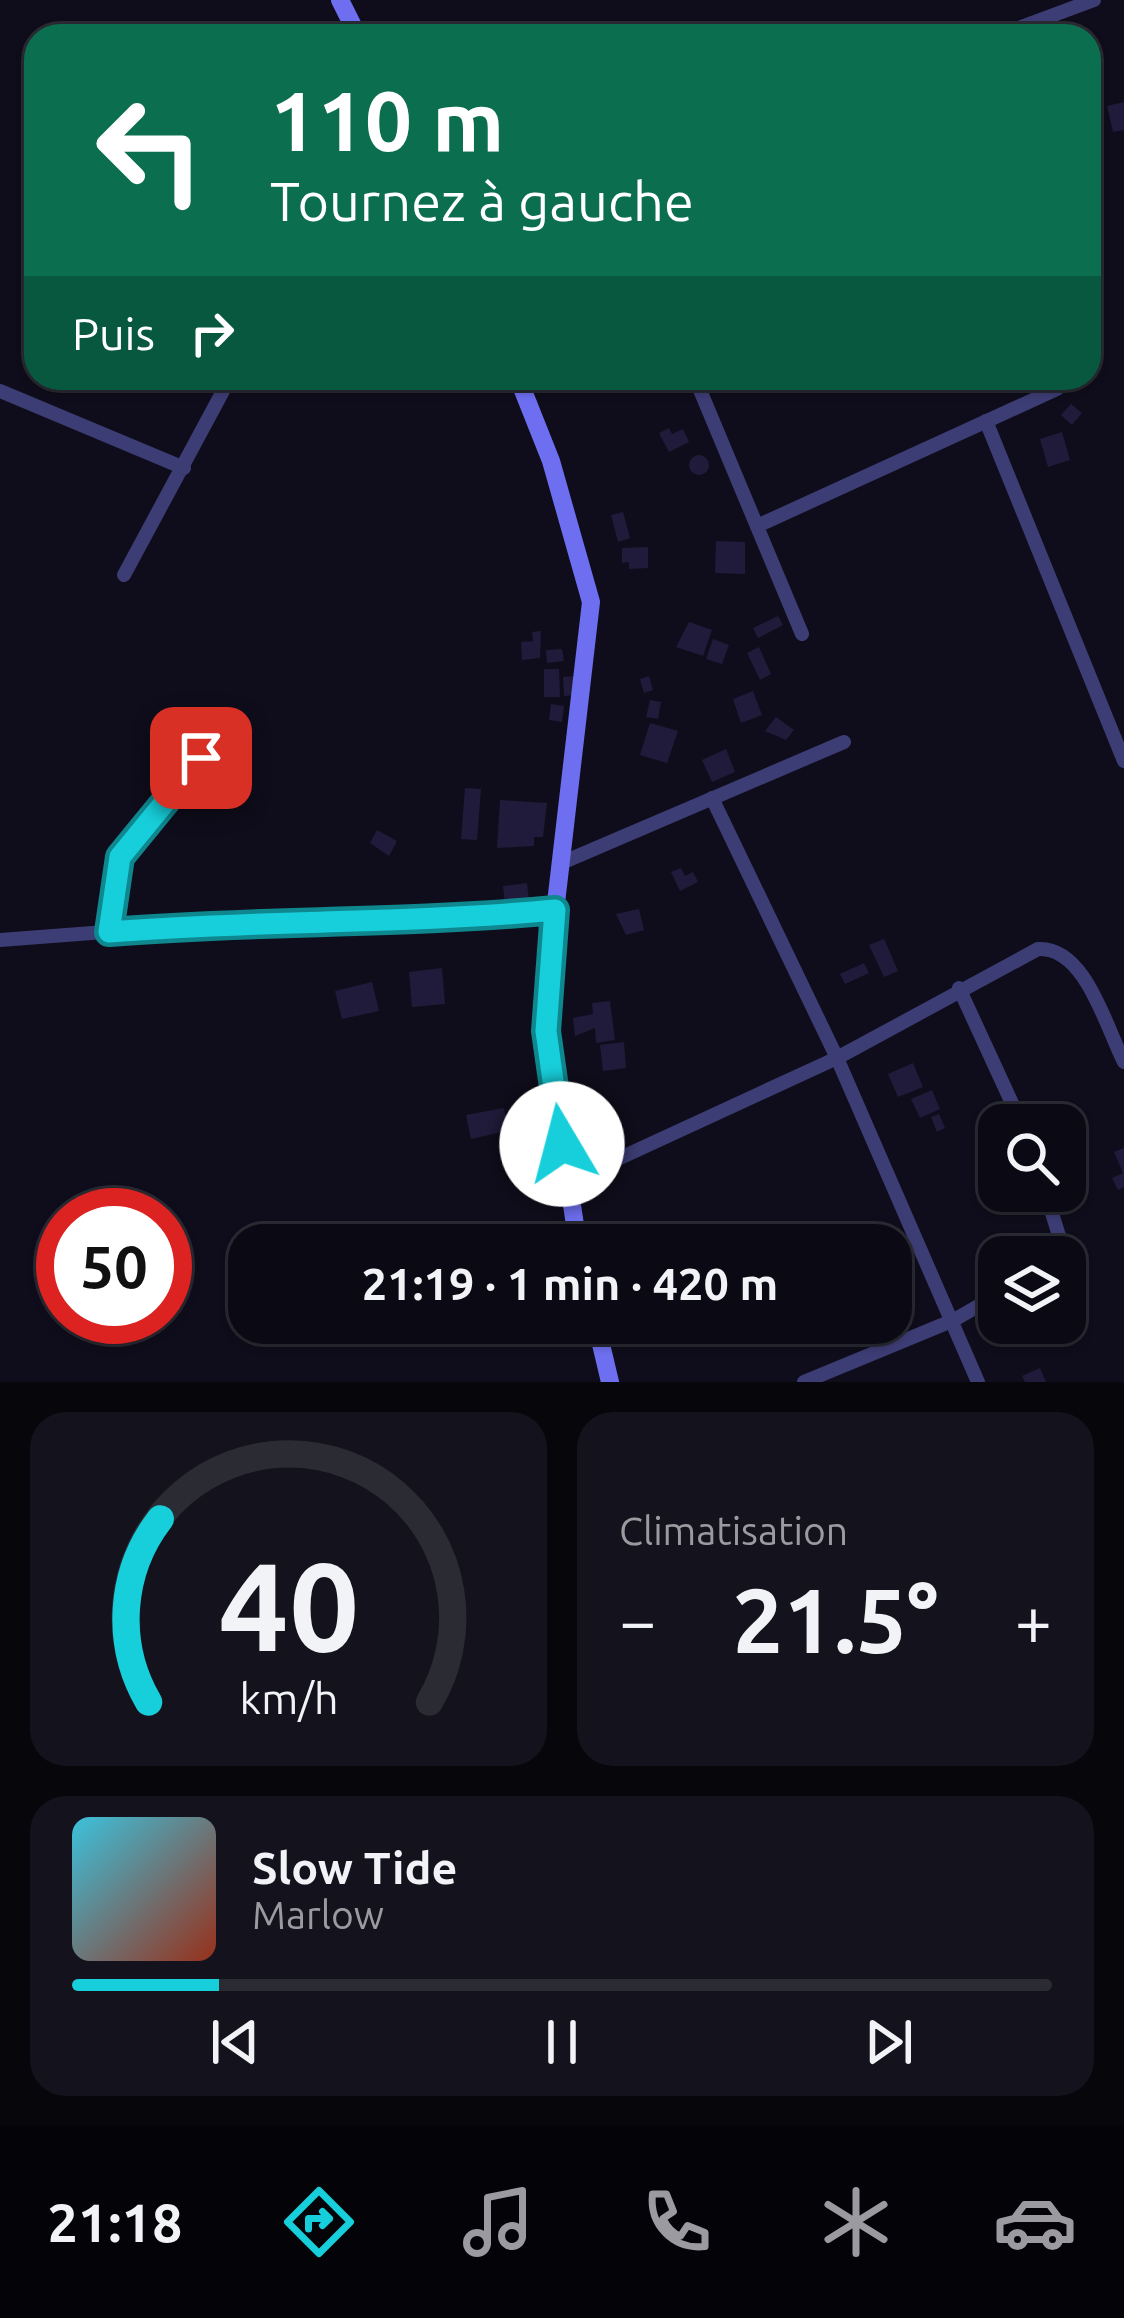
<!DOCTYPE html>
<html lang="fr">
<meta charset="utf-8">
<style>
body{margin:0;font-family:Ubuntu,sans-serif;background:#14131d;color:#f1f3f6;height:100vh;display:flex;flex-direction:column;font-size:45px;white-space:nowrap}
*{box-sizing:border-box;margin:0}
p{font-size:39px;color:#9a9aa0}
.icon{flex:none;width:66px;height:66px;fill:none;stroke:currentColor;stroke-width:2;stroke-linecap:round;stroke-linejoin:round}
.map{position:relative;height:1382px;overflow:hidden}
.side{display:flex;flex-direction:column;gap:30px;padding:30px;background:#06060b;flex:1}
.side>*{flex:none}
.guide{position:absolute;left:24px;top:24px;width:1077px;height:366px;border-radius:36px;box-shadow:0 3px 9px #0004,0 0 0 3px #2b2b34;background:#0b6e4f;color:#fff;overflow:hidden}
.controls{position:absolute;left:978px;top:1104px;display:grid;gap:24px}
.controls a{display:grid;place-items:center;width:108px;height:108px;border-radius:24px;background:#0b0a14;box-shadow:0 3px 9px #0004,0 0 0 3px #2b2b34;font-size:60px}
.speed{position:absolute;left:36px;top:1188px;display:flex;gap:24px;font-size:60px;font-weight:700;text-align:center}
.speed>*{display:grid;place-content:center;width:156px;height:156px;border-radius:50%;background:#0b0a14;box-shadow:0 3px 9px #0004,0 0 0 3px #2b2b34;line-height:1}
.speed .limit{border:18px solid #d22;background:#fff;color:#111}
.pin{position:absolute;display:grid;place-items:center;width:102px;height:102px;color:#fff;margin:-51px;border-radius:24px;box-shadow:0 6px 18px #0006}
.me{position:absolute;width:132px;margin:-66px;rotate:352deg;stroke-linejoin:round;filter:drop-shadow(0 0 9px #0008)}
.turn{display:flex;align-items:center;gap:42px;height:252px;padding:0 48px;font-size:54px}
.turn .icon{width:156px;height:156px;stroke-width:2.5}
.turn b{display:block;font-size:84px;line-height:102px}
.then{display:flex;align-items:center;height:114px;padding:0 48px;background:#0003;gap:24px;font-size:45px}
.big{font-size:90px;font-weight:600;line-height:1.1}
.side .widget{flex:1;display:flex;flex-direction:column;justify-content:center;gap:18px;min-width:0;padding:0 42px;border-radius:36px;background:#14131d}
.side .dial{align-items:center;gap:0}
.dial svg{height:312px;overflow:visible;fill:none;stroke:#2b2b34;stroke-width:7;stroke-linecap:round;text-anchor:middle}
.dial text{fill:#f1f3f6;stroke:none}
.song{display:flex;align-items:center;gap:36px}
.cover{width:144px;height:144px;border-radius:18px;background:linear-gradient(135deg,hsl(190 70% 55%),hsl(10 70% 35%))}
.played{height:12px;border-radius:6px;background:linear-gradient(90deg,#17cfdb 15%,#2b2b34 15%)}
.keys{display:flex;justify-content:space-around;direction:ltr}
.heat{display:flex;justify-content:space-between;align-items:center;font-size:66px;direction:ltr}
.side .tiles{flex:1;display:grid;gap:30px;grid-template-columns:1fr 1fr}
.widget:last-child{grid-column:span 2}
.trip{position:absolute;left:228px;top:1224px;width:684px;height:120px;border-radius:36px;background:#0b0a14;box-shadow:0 3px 9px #0004,0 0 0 3px #2b2b34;font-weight:600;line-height:120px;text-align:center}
.menu{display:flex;height:192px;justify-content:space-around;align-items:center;background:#040408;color:#9a9aa0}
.menu .icon{width:84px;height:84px}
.menu .on{color:#17cfdb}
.menu b{font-size:54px;color:#f1f3f6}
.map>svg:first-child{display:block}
.building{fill:#201b3a}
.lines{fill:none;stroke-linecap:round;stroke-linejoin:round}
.street{stroke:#3d3d75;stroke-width:14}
.secondary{stroke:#6e6ff0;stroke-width:18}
.route-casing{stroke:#0f878e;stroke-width:30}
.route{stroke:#17cfdb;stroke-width:21}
</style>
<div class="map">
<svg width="1124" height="1382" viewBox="0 0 1124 1382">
<rect width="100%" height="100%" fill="#0f0d1b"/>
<g class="building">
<polygon points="1124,102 1124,130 1113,132 1107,106"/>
<polygon points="1071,404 1082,413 1072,425 1061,415"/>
<polygon points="669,428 672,434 683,429 689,442 669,452 659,433"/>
<polygon points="1062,432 1070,460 1048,467 1040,439"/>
<circle cx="699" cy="465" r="10"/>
<polygon points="623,512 630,538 618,542 611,515"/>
<polygon points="716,541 745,542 745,574 715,573"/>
<polygon points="648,547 648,568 629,569 629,562 622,563 622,548"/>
<polygon points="778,616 783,625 758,638 753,628"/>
<polygon points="689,622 712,630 703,656 676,647"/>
<polygon points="541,631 540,658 522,660 521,642 533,641 532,632"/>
<polygon points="713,639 729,645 722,664 706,659"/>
<polygon points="759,647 771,674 760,680 747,653"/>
<polygon points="562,649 564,661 547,663 546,650"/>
<polygon points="544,669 559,669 560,697 544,697"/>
<polygon points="574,676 575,695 564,696 563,677"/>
<polygon points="649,676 653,690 644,693 640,679"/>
<polygon points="753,691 762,715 741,723 733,699"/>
<polygon points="650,700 661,702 658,719 646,717"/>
<polygon points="551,704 564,706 562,722 549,720"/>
<polygon points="776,717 794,730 786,740 765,731"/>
<polygon points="650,723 678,731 667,763 640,755"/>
<polygon points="726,749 735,772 712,782 702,760"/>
<polygon points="465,788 481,789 477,840 461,839"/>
<polygon points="500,800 547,803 543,837 534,837 534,846 497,848"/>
<polygon points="377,830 397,841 389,856 370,843"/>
<polygon points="681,868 685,876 693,872 698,882 680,891 671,872"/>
<polygon points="527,883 529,901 505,904 503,886"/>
<polygon points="639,909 644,930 626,935 616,914"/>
<polygon points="884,939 898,971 884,977 869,945"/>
<polygon points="864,963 869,973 845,984 840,974"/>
<polygon points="442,968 445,1004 412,1007 409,972"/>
<polygon points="372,982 379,1011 342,1019 335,991"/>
<polygon points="610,1001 615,1040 596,1043 595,1028 575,1036 573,1018 593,1014 592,1003"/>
<polygon points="624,1042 626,1068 603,1071 600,1045"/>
<polygon points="913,1063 923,1087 898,1097 888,1074"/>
<polygon points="932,1090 940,1109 920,1118 911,1099"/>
<polygon points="504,1108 507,1126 502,1132 471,1139 466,1115"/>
<polygon points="939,1114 945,1128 937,1132 931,1117"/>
<polygon points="1124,1148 1124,1187 1118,1190 1112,1178 1123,1173 1114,1152"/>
<polygon points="1040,1368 1046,1382 1025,1382 1022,1376"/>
</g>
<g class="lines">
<g class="street">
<polyline points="997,36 1094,0"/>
<polyline points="695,378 802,634"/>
<polyline points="0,391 184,468"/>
<polyline points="986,421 1124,761"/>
<polyline points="757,526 1057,389"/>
<polyline points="124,575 230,378"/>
<polyline points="712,798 837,1058 978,1382"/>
<polyline points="559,864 844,742"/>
<polyline points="109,932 120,857 225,730"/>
<polyline points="0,940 262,920 452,920 555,910"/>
<polyline points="959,988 1022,1125"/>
<path d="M568,1182L837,1058L1038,949C1085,946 1106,1027 1124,1062"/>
<polyline points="1045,1191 1061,1242 1049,1257"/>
<polyline points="804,1382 954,1320 999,1294"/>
</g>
<g class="secondary">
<polyline points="340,0 358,36"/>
<polyline points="518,378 551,461 591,602 546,989 546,1031 578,1245"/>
<polyline points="596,1323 610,1382"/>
</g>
</g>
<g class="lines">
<g class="route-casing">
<path id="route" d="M201,758L120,857L109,932C257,920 407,924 555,910L546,1031L562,1144"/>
</g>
<use href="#route" class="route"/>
</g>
</svg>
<div class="controls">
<a><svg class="icon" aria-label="search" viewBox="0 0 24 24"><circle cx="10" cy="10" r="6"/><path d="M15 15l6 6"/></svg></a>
<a><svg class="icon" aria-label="layers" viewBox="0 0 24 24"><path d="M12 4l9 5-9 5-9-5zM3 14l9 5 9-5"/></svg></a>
</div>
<div class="speed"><div class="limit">50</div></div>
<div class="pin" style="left:201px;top:758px;background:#d93025"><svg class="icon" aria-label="arrive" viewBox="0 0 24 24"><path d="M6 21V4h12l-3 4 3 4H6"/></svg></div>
<svg class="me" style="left:562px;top:1144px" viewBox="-20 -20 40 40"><circle r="19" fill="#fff"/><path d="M0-13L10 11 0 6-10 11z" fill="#17cfdb"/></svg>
<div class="trip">21:19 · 1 min · 420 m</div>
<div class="guide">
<div class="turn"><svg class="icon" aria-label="left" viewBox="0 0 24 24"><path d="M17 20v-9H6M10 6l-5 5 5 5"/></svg><div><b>110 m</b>Tournez à gauche</div></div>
<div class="then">Puis<svg class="icon" aria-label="right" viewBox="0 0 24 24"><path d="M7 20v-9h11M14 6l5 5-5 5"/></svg></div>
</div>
</div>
<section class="side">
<div class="tiles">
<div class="widget dial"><svg viewBox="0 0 100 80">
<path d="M14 69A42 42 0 1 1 86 69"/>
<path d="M14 69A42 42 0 0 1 17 22" stroke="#17cfdb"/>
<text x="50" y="56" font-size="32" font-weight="700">40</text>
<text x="50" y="72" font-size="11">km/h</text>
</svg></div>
<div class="widget"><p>Climatisation</p>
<div class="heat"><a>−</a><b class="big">21.5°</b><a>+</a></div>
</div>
<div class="widget">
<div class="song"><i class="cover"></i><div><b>Slow Tide</b><p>Marlow</p></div></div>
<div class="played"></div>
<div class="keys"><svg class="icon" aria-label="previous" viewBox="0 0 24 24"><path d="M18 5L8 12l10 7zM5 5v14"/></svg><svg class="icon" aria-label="pause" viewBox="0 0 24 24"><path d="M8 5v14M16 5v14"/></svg><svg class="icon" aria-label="next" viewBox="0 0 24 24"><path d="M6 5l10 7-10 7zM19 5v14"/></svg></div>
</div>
</div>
</section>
<nav class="menu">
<b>21:18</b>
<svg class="icon on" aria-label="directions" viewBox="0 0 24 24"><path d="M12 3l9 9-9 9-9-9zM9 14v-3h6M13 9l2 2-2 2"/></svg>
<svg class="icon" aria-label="music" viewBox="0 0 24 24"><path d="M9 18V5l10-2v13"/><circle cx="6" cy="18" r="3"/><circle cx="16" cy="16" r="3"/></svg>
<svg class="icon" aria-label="phone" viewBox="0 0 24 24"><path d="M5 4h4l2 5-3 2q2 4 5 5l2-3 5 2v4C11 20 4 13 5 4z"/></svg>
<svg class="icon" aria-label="climate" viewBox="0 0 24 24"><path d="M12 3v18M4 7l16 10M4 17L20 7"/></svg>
<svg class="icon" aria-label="car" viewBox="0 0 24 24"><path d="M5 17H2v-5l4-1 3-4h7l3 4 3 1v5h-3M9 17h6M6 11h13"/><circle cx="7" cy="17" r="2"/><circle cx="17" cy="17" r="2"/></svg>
</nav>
